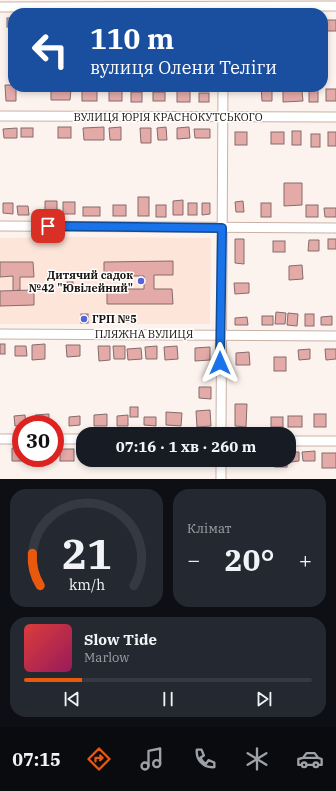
<!DOCTYPE html>
<html lang="uk">
<meta charset="utf-8">
<style>
body{margin:0;font-family:"IBM Plex Serif",serif;background:#242831;color:#f1f3f6;height:100vh;display:flex;flex-direction:column;font-size:15px;white-space:nowrap}
*{box-sizing:border-box;margin:0}
p{font-size:13px;color:#9ea1a6}
.icon{flex:none;width:22px;height:22px;fill:none;stroke:currentColor;stroke-width:2;stroke-linecap:round;stroke-linejoin:round}
.map{position:relative;height:479px;overflow:hidden}
.drawer{display:flex;flex-direction:column;gap:10px;padding:10px;background:#0d0f14;flex:1}
.drawer>*{flex:none}
.hud{position:absolute;left:8px;top:8px;width:320px;height:84px;border-radius:16px;box-shadow:0 2px 6px #0003;background:#1a4fa0;color:#fff;overflow:hidden}
.speed{position:absolute;left:12px;top:415px;display:flex;gap:8px;font-size:20px;font-weight:700;text-align:center}
.speed>*{display:grid;place-content:center;width:52px;height:52px;border-radius:50%;background:#171b24;box-shadow:0 2px 6px #0003;line-height:1}
.speed .limit{border:6px solid #d22;background:#fff;color:#111}
.pin{position:absolute;display:grid;place-items:center;width:34px;height:34px;color:#fff;margin:-17px;border-radius:8px;box-shadow:0 2px 6px #0006}
.me{position:absolute;width:44px;margin:-22px;rotate:0deg;stroke-linejoin:round;filter:drop-shadow(0 0 3px #0008)}
.turn{display:flex;align-items:center;gap:14px;height:84px;padding:0 16px;font-size:18px}
.turn .icon{width:52px;height:52px;stroke-width:2.5}
.turn b{display:block;font-size:28px;line-height:34px}
.big{font-size:30px;font-weight:800;line-height:1.1}
.drawer .card{flex:1;display:flex;flex-direction:column;justify-content:center;gap:6px;min-width:0;padding:0 14px;border-radius:16px;background:#242831}
.drawer .dial{align-items:center;gap:0}
.dial svg{height:104px;overflow:visible;fill:none;stroke:#363941;stroke-width:7;stroke-linecap:round;text-anchor:middle}
.dial text{fill:#f1f3f6;stroke:none}
.song{display:flex;align-items:center;gap:12px}
.cover{width:48px;height:48px;border-radius:6px;background:linear-gradient(135deg,hsl(0 70% 55%),hsl(330 70% 35%))}
.played{height:4px;border-radius:2px;background:linear-gradient(90deg,#ea580c 20%,#363941 20%)}
.keys{display:flex;justify-content:space-around;direction:ltr}
.heat{display:flex;justify-content:space-between;align-items:center;font-size:22px;direction:ltr}
.drawer .tiles{flex:1;display:grid;gap:10px;grid-template-columns:1fr 1fr}
.card:last-child{grid-column:span 2}
.trip{position:absolute;left:76px;top:427px;width:220px;height:40px;border-radius:16px;background:#171b24;box-shadow:0 2px 6px #0003;font-weight:800;line-height:40px;text-align:center}
.tabs{display:flex;height:64px;justify-content:space-around;align-items:center;background:#090b0e;color:#9ea1a6}
.tabs .icon{width:28px;height:28px}
.tabs .selected{color:#ea580c}
.tabs b{font-size:18px;color:#f1f3f6}
.map>svg:first-child{display:block}
.built{fill:#fee5d9}
.building{fill:#e3aaa8;stroke:#846c6b}
.lines{fill:none;stroke-linecap:round;stroke-linejoin:round}
.minor-casing{stroke:#c8b2a7;stroke-width:11}
.minor{stroke:#fff;stroke-width:9}
.route-casing{stroke:#114b97;stroke-width:10}
.route{stroke:#1a73e8;stroke-width:7}
.poi-dot{fill:#5363d9;stroke:#fff;stroke-width:1.5}
.labels{text-anchor:middle;dominant-baseline:central;stroke-width:3;stroke-linejoin:round;paint-order:stroke}
.street-label{font-size:11px;fill:#1a120f;stroke:#fff}
.poi-label{font-size:11px;font-weight:bold;fill:#1a120f;stroke:#fff;text-anchor:end}
</style>
<div class="map">
<svg width="336" height="479" viewBox="0 0 336 479">
<rect width="100%" height="100%" fill="#fdf3ee"/>
<polygon class="built" points="72,237 211,238 210,324 0,324 0,238"/>
<g class="building">
<rect x="7" y="18" width="6" height="9"/>
<polygon points="326,20 336,20 336,31 327,31"/>
<polygon points="5,85 13,85 13,87 16,87 16,101 6,101"/>
<polygon points="261,87 272,87 272,101 262,101"/>
<rect x="309" y="88" width="9" height="14"/>
<polygon points="51,89 71,89 70,100 51,100"/>
<rect x="326" y="89" width="10" height="12"/>
<rect x="82" y="91" width="15" height="10"/>
<rect x="109" y="91" width="13" height="10"/>
<rect x="177" y="91" width="13" height="11"/>
<polygon points="283,91 302,91 303,101 283,102"/>
<rect x="131" y="92" width="11" height="10"/>
<rect x="153" y="92" width="12" height="9"/>
<rect x="199" y="93" width="10" height="9"/>
<rect x="58" y="127" width="13" height="11"/>
<polygon points="104,127 104,140 84,140 83,128"/>
<polygon points="121,127 121,140 110,140 109,128"/>
<polygon points="166,127 167,140 158,140 157,128"/>
<polygon points="189,127 190,138 177,139 177,128"/>
<polygon points="17,128 17,138 4,138 3,129"/>
<rect x="21" y="128" width="12" height="9"/>
<polygon points="140,128 151,128 151,143 141,143"/>
<polygon points="194,129 210,129 210,138 195,138"/>
<rect x="292" y="131" width="9" height="14"/>
<rect x="235" y="132" width="12" height="13"/>
<rect x="271" y="132" width="13" height="12"/>
<rect x="328" y="132" width="8" height="14"/>
<rect x="311" y="134" width="9" height="13"/>
<polygon points="284,183 302,183 302,205 284,206"/>
<rect x="138" y="197" width="11" height="19"/>
<polygon points="183,200 183,215 173,215 173,201"/>
<polygon points="45,201 57,201 57,214 45,215"/>
<polygon points="243,201 244,212 236,212 235,202"/>
<rect x="63" y="202" width="12" height="12"/>
<polygon points="3,203 13,203 13,214 3,213"/>
<rect x="188" y="203" width="9" height="12"/>
<polygon points="202,203 210,203 210,214 202,215"/>
<rect x="261" y="203" width="10" height="14"/>
<rect x="113" y="205" width="13" height="11"/>
<rect x="156" y="205" width="10" height="12"/>
<rect x="306" y="205" width="12" height="12"/>
<polygon points="17,206 28,206 29,215 18,215"/>
<rect x="83" y="207" width="17" height="9"/>
<polygon points="324,208 336,208 336,217 325,217"/>
<polygon points="235,239 244,239 244,264 235,263"/>
<rect x="328" y="239" width="8" height="10"/>
<polygon points="309,240 319,240 319,251 308,251"/>
<rect x="273" y="241" width="12" height="11"/>
<polygon points="173,261 173,275 154,275 154,289 172,289 173,304 107,304 107,289 144,289 144,276 104,276 104,262"/>
<polygon points="0,262 33,262 34,277 20,277 20,290 13,291 13,276 0,277"/>
<polygon points="302,265 303,279 289,280 289,266"/>
<rect x="67" y="282" width="6" height="9"/>
<polygon points="234,283 249,283 249,293 235,294"/>
<polygon points="34,290 34,305 0,306 0,291"/>
<polygon points="276,312 286,313 285,324 275,324"/>
<polygon points="288,313 298,314 297,326 287,325"/>
<rect x="81" y="314" width="7" height="9"/>
<rect x="305" y="314" width="9" height="12"/>
<rect x="262" y="316" width="11" height="9"/>
<polygon points="332,316 332,325 321,325 321,317"/>
<polygon points="247,317 248,325 235,325 235,318"/>
<rect x="0" y="344" width="5" height="10"/>
<polygon points="45,344 45,359 32,360 32,345"/>
<polygon points="66,345 80,345 80,356 67,357"/>
<polygon points="15,346 26,346 27,356 15,356"/>
<polygon points="98,346 110,346 110,360 99,361"/>
<polygon points="113,346 125,346 125,359 114,359"/>
<polygon points="157,346 157,359 146,359 145,347"/>
<polygon points="177,346 178,359 165,360 164,347"/>
<polygon points="210,347 210,360 195,361 195,348"/>
<polygon points="141,348 142,359 128,360 127,349"/>
<polygon points="310,349 310,359 299,360 298,350"/>
<polygon points="325,349 336,349 336,359 326,360"/>
<polygon points="249,352 250,365 236,365 236,353"/>
<rect x="274" y="357" width="12" height="14"/>
<polygon points="199,387 211,387 211,399 199,398"/>
<polygon points="235,404 247,404 246,427 235,426"/>
<rect x="130" y="407" width="8" height="10"/>
<polygon points="210,410 211,426 197,427 196,411"/>
<polygon points="166,412 182,413 181,426 166,425"/>
<polygon points="49,414 49,424 36,424 35,415"/>
<polygon points="107,414 107,426 94,426 94,415"/>
<rect x="314" y="414" width="12" height="13"/>
<polygon points="25,415 26,424 15,426 14,416"/>
<polygon points="128,415 128,426 117,426 117,416"/>
<polygon points="80,416 80,425 69,426 69,417"/>
<rect x="288" y="416" width="14" height="11"/>
<polygon points="144,417 156,417 156,426 144,425"/>
<rect x="271" y="417" width="12" height="10"/>
<polygon points="12,448 21,448 21,458 26,458 26,461 12,461"/>
<rect x="60" y="449" width="14" height="12"/>
<polygon points="315,451 315,461 303,461 302,452"/>
<polygon points="290,452 299,452 299,461 291,462"/>
<rect x="322" y="453" width="14" height="15"/>
<rect x="34" y="458" width="17" height="4"/>
<rect x="235" y="460" width="10" height="6"/>
<rect x="275" y="460" width="12" height="7"/>
</g>
<g class="lines">
<g class="minor-casing">
<g id="minor">
<polyline points="0,7 336,6"/>
<polyline points="0,116 336,117"/>
<polyline points="0,226 336,228"/>
<polyline points="0,334 336,336"/>
<polyline points="221,434 223,87"/>
<polyline points="0,439 21,439"/>
<polyline points="55,439 83,439"/>
<polyline points="289,441 336,441"/>
<polyline points="221,479 221,460"/>
</g>
</g>
<use href="#minor" class="minor"/>
</g>
<g class="lines">
<g class="route-casing">
<polyline id="route" points="48,226 222,228 220,363"/>
</g>
<use href="#route" class="route"/>
</g>
<g class="poi-dot">
<circle cx="141" cy="281" r="4"/>
<circle cx="84" cy="319" r="4"/>
</g>
<g class="labels">
<g class="street-label">
<text x="168" y="117">ВУЛИЦЯ ЮРІЯ КРАСНОКУТСЬКОГО</text>
<text x="144" y="334">ПЛЯЖНА ВУЛИЦЯ</text>
</g>
<g class="poi-label">
<text x="133" y="275">Дитячий садок<tspan x="133" dy="13">№42 "Ювілейний"</tspan></text>
<text x="92" y="319" text-anchor="start">ГРП №5</text>
</g>
</g>
</svg>
<div class="speed"><div class="limit">30</div></div>
<div class="pin" style="left:48px;top:226px;background:#d93025"><svg class="icon" aria-label="arrive" viewBox="0 0 24 24"><path d="M6 21V4h12l-3 4 3 4H6"/></svg></div>
<svg class="me" style="left:220px;top:363px" viewBox="-20 -20 40 40"><path d="M0-17L14 15 0 8-14 15z" fill="#1a73e8" stroke="#fff" stroke-width="4"/></svg>
<div class="trip">07:16 · 1 хв · 260 m</div>
<div class="hud">
<div class="turn"><svg class="icon" aria-label="left" viewBox="0 0 24 24"><path d="M17 20v-9H6M10 6l-5 5 5 5"/></svg><div><b>110 m</b>вулиця Олени Теліги</div></div>
</div>
</div>
<section class="drawer">
<div class="tiles">
<div class="card dial"><svg viewBox="0 0 100 80">
<path d="M14 69A42 42 0 1 1 86 69"/>
<path d="M14 69A42 42 0 0 1 8 44" stroke="#ea580c"/>
<text x="50" y="56" font-size="32" font-weight="700">21</text>
<text x="50" y="72" font-size="11">km/h</text>
</svg></div>
<div class="card"><p>Клімат</p>
<div class="heat"><a>−</a><b class="big">20°</b><a>+</a></div>
</div>
<div class="card">
<div class="song"><i class="cover"></i><div><b>Slow Tide</b><p>Marlow</p></div></div>
<div class="played"></div>
<div class="keys"><svg class="icon" aria-label="previous" viewBox="0 0 24 24"><path d="M18 5L8 12l10 7zM5 5v14"/></svg><svg class="icon" aria-label="pause" viewBox="0 0 24 24"><path d="M8 5v14M16 5v14"/></svg><svg class="icon" aria-label="next" viewBox="0 0 24 24"><path d="M6 5l10 7-10 7zM19 5v14"/></svg></div>
</div>
</div>
</section>
<nav class="tabs">
<b>07:15</b>
<svg class="icon selected" aria-label="directions" viewBox="0 0 24 24"><path d="M12 3l9 9-9 9-9-9zM9 14v-3h6M13 9l2 2-2 2"/></svg>
<svg class="icon" aria-label="music" viewBox="0 0 24 24"><path d="M9 18V5l10-2v13"/><circle cx="6" cy="18" r="3"/><circle cx="16" cy="16" r="3"/></svg>
<svg class="icon" aria-label="phone" viewBox="0 0 24 24"><path d="M5 4h4l2 5-3 2q2 4 5 5l2-3 5 2v4C11 20 4 13 5 4z"/></svg>
<svg class="icon" aria-label="climate" viewBox="0 0 24 24"><path d="M12 3v18M4 7l16 10M4 17L20 7"/></svg>
<svg class="icon" aria-label="car" viewBox="0 0 24 24"><path d="M5 17H2v-5l4-1 3-4h7l3 4 3 1v5h-3M9 17h6M6 11h13"/><circle cx="7" cy="17" r="2"/><circle cx="17" cy="17" r="2"/></svg>
</nav>
